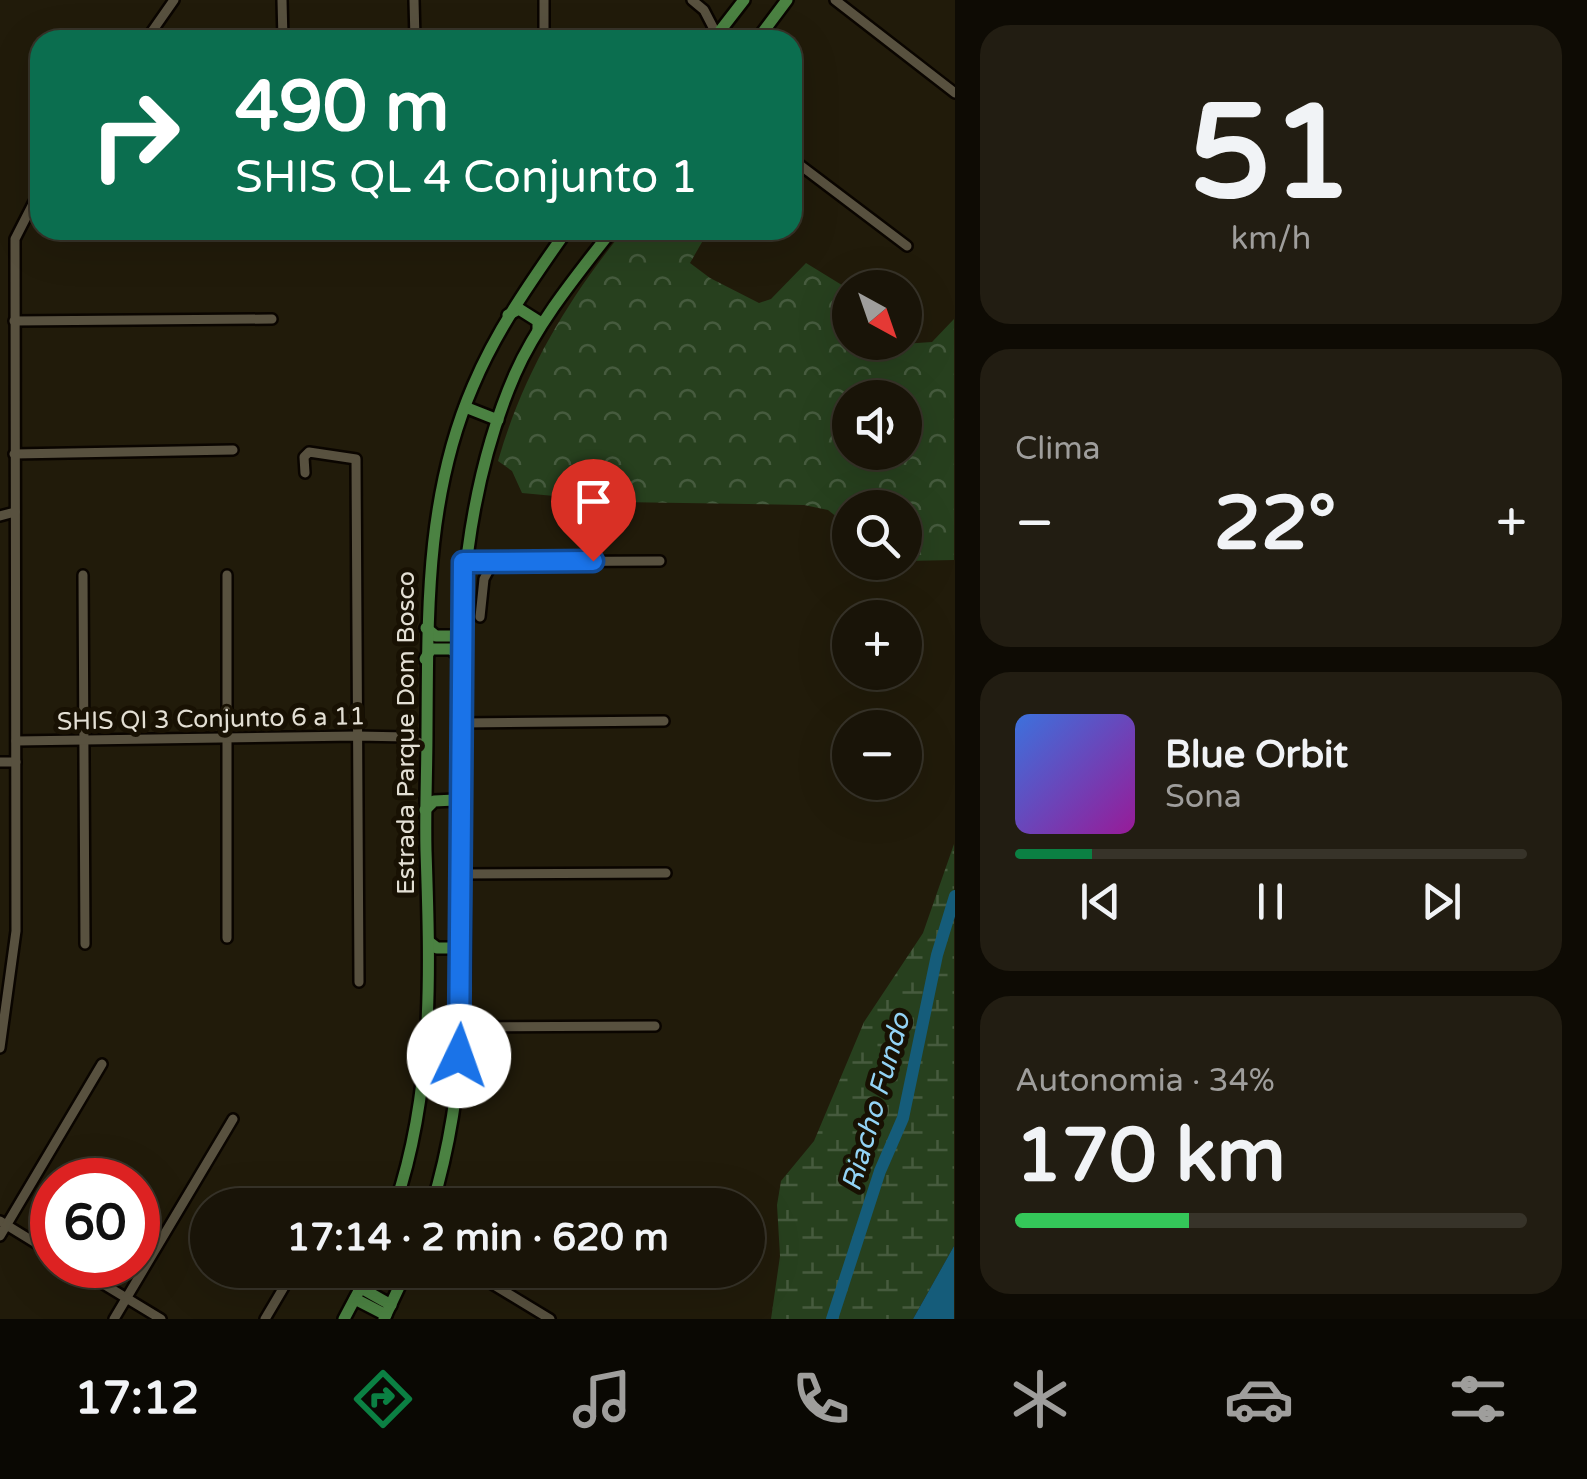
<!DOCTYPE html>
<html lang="pt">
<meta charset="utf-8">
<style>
body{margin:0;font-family:"Varela Round",sans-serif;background:#221d12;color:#f1f3f6;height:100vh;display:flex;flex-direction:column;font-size:38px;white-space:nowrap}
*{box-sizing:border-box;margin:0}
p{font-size:32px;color:#9f9e9c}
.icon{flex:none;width:55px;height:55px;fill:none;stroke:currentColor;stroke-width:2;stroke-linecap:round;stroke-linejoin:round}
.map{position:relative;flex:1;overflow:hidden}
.sheet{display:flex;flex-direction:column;gap:25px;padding:25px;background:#0e0b04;width:632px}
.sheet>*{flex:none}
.banner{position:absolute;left:30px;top:30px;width:772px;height:210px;border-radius:30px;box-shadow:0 10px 40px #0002,0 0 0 2px #373329;background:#0b6e4f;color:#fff;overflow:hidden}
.needle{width:65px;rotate:140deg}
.tools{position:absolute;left:832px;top:270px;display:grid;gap:20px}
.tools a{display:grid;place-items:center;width:90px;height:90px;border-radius:50%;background:#191408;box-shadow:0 10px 40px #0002,0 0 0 2px #373329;font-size:50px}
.speed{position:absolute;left:30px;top:1158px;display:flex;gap:20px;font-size:50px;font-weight:700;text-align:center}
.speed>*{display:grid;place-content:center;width:130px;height:130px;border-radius:50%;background:#191408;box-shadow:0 10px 40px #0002,0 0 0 2px #373329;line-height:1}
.speed .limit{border:15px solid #d22;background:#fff;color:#111}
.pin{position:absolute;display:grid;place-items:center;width:85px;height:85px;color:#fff;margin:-102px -42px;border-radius:50% 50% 50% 0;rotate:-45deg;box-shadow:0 0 10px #0007}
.pin .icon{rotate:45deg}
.me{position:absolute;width:110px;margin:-55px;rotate:3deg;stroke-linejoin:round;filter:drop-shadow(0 0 8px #0008)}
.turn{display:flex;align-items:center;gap:35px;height:210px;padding:0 40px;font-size:45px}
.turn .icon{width:130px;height:130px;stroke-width:2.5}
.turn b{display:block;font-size:70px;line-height:85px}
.big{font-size:75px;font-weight:800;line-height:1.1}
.sheet .card{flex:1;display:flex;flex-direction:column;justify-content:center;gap:15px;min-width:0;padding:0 35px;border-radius:30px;background:#221d12}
.sheet .dial{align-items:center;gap:0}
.dial b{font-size:130px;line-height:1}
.song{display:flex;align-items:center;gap:30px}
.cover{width:120px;height:120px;border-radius:15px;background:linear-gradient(135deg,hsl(220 70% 55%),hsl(300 70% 35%))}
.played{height:10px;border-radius:5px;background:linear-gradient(90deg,#0b8043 15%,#373329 15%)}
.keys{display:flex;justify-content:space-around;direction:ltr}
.heat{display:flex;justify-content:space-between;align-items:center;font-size:55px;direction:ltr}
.charge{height:15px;border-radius:8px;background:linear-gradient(90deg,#34c759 34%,#373329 0)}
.trip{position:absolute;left:190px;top:1188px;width:575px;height:100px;border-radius:50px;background:#191408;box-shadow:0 10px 40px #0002,0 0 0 2px #373329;font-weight:800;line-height:100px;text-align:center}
.menu{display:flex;height:160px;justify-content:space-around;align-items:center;background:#0a0803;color:#9f9e9c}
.menu .icon{width:70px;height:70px}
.menu .active{color:#0b8043}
.menu b{font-size:45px;color:#f1f3f6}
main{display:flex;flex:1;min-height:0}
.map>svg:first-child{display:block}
.forest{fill:url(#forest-crowns);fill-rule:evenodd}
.wetland{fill:url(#wetland-marsh)}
.water{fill:#155c7a}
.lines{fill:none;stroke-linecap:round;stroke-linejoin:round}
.river{stroke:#155c7a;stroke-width:12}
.minor-casing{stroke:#0a0500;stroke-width:14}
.major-casing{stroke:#0a0500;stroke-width:16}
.minor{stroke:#58513f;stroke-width:9}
.major{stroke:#4b8242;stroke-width:11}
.route-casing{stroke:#114b97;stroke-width:25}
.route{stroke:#1a73e8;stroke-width:18}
.labels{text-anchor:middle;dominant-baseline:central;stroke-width:10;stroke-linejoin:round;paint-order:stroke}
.street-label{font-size:25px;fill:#e3dfd4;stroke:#181103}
.water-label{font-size:28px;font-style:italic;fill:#93d3f5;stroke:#181103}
</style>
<main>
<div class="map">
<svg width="955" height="1319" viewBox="0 0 955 1319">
<defs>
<pattern id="forest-crowns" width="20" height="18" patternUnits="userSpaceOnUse" patternTransform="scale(2.5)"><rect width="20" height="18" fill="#27401e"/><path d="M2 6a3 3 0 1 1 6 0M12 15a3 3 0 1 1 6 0" fill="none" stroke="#465b3e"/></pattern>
<pattern id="wetland-marsh" width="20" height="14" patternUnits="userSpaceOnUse" patternTransform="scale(2.5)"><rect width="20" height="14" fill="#27401e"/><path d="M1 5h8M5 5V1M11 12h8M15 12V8" fill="none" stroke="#465b3e"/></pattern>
</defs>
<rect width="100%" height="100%" fill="#211b0a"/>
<path class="forest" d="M624,230H709L690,263L710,278L759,303L771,299L806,263L850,290V332L844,348L932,342L954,319V560L905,561V508H850V537L848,526L828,510L804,505L619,502L522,493L512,471L498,461C523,374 567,300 624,230ZM850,398H905V452H850Z"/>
<polygon class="wetland" points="954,844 954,1246 913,1319 771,1319 780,1256 777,1205 781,1181 814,1141 864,1022 923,933"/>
<polygon class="water" points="954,1246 954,1319 913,1319"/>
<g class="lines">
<polyline class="river" points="832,1319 880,1171 903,1118 937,955 955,896"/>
<g class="minor-casing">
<g id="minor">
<polyline points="282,0 283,40"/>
<polyline points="414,0 415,40"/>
<polyline points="544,0 544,40"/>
<polyline points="692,0 704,10 717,35"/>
<polyline points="835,0 955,93"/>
<polyline points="146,40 174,0"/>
<polyline points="792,159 907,246"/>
<polyline points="14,321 272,319"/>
<polyline points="14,454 233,450"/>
<polyline points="305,473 304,457 309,452 356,459 359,982"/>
<polyline points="0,516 15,512"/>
<polyline points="463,562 660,561"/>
<polyline points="83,575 85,944"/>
<polyline points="227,575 227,938"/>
<polyline points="480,617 484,579 493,562"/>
<polyline points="461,723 664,721"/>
<polyline points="16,741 357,736 407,737 427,746"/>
<polyline points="0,762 16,762"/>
<polyline points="461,874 666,873"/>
<polyline points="462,1027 655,1026"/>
<polyline points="0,1048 16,931 15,239 40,190"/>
<polyline points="0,1221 52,1253"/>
<polyline points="0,1236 102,1064"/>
<polyline points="72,1265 161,1319"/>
<polyline points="469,1270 550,1319"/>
<polyline points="114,1319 233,1119"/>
<polyline points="265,1319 294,1270"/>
</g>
</g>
<g class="major-casing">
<g id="major">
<polyline points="713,40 744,0"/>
<polyline points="757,40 787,0"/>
<polyline points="508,315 519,309 538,321 538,330"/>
<polyline points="465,407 498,420"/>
<polyline points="426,628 436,636 454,636 462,629"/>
<polyline points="425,659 431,649 451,649 460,657"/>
<polyline points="425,810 434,801 455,800 462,806"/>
<polyline points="429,942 437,948 454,948 462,942"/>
<path d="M395,1205C434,1091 430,970 426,851C425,810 427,770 427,730C428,612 425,497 473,386C497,329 532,280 567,230"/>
<path d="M432,1205C515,936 399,640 515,374C538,322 577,275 612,230"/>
<polyline points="361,1288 391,1305"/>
<polyline points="355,1299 386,1315"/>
<polyline points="344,1319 370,1270"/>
<polyline points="384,1319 407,1270"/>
</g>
</g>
<use href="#minor" class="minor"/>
<use href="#major" class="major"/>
</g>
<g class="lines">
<g class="route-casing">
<polyline id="route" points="459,1056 463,562 593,561"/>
</g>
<use href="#route" class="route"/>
</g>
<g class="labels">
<g class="street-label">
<text transform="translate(211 719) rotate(-1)">SHIS QI 3 Conjunto 6 a 11</text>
<text transform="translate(406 733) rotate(-90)">Estrada Parque Dom Bosco</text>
</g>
<g class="water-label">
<text transform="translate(876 1102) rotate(-74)">Riacho Fundo</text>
</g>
</g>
</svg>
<div class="tools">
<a><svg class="needle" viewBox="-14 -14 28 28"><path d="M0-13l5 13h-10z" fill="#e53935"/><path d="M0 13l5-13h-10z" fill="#9f9e9c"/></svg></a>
<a><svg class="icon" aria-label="sound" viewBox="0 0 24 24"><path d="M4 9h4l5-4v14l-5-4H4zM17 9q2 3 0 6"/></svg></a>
<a><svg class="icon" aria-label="search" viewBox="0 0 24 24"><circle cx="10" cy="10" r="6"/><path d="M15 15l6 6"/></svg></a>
<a>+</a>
<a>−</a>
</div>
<div class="speed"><div class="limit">60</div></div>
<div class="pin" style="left:593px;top:561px;background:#d93025"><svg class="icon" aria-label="arrive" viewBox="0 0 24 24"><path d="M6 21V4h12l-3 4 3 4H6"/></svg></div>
<svg class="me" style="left:459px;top:1056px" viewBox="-20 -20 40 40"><circle r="19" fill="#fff"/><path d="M0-13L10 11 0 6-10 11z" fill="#1a73e8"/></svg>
<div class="trip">17:14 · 2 min · 620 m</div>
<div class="banner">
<div class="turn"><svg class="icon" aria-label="right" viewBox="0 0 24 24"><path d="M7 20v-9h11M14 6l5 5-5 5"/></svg><div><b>490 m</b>SHIS QL 4 Conjunto 1</div></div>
</div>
</div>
<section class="sheet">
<div class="card dial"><b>51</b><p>km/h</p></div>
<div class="card"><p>Clima</p>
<div class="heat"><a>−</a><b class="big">22°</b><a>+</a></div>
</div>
<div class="card">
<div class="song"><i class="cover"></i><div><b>Blue Orbit</b><p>Sona</p></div></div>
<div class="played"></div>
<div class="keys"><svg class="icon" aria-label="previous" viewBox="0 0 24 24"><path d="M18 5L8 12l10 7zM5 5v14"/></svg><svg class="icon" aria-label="pause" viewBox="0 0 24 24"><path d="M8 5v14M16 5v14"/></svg><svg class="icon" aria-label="next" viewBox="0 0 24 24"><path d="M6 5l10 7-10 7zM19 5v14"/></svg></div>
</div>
<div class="card"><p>Autonomia · 34%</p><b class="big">170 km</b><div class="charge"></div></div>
</section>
</main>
<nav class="menu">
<b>17:12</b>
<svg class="icon active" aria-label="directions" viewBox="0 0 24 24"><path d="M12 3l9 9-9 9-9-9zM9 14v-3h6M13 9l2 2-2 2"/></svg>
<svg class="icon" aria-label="music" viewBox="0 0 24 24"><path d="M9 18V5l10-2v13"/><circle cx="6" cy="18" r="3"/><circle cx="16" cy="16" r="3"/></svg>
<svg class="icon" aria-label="phone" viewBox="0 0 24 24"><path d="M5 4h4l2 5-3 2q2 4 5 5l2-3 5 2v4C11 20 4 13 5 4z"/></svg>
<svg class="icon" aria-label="climate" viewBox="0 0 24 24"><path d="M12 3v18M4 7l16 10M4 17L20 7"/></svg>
<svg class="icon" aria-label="car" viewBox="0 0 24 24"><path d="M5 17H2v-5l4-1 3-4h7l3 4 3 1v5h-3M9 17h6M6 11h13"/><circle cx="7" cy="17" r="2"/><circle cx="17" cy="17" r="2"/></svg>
<svg class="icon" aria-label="filters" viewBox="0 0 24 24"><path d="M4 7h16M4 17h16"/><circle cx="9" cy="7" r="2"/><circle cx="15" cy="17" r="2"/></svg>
</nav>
